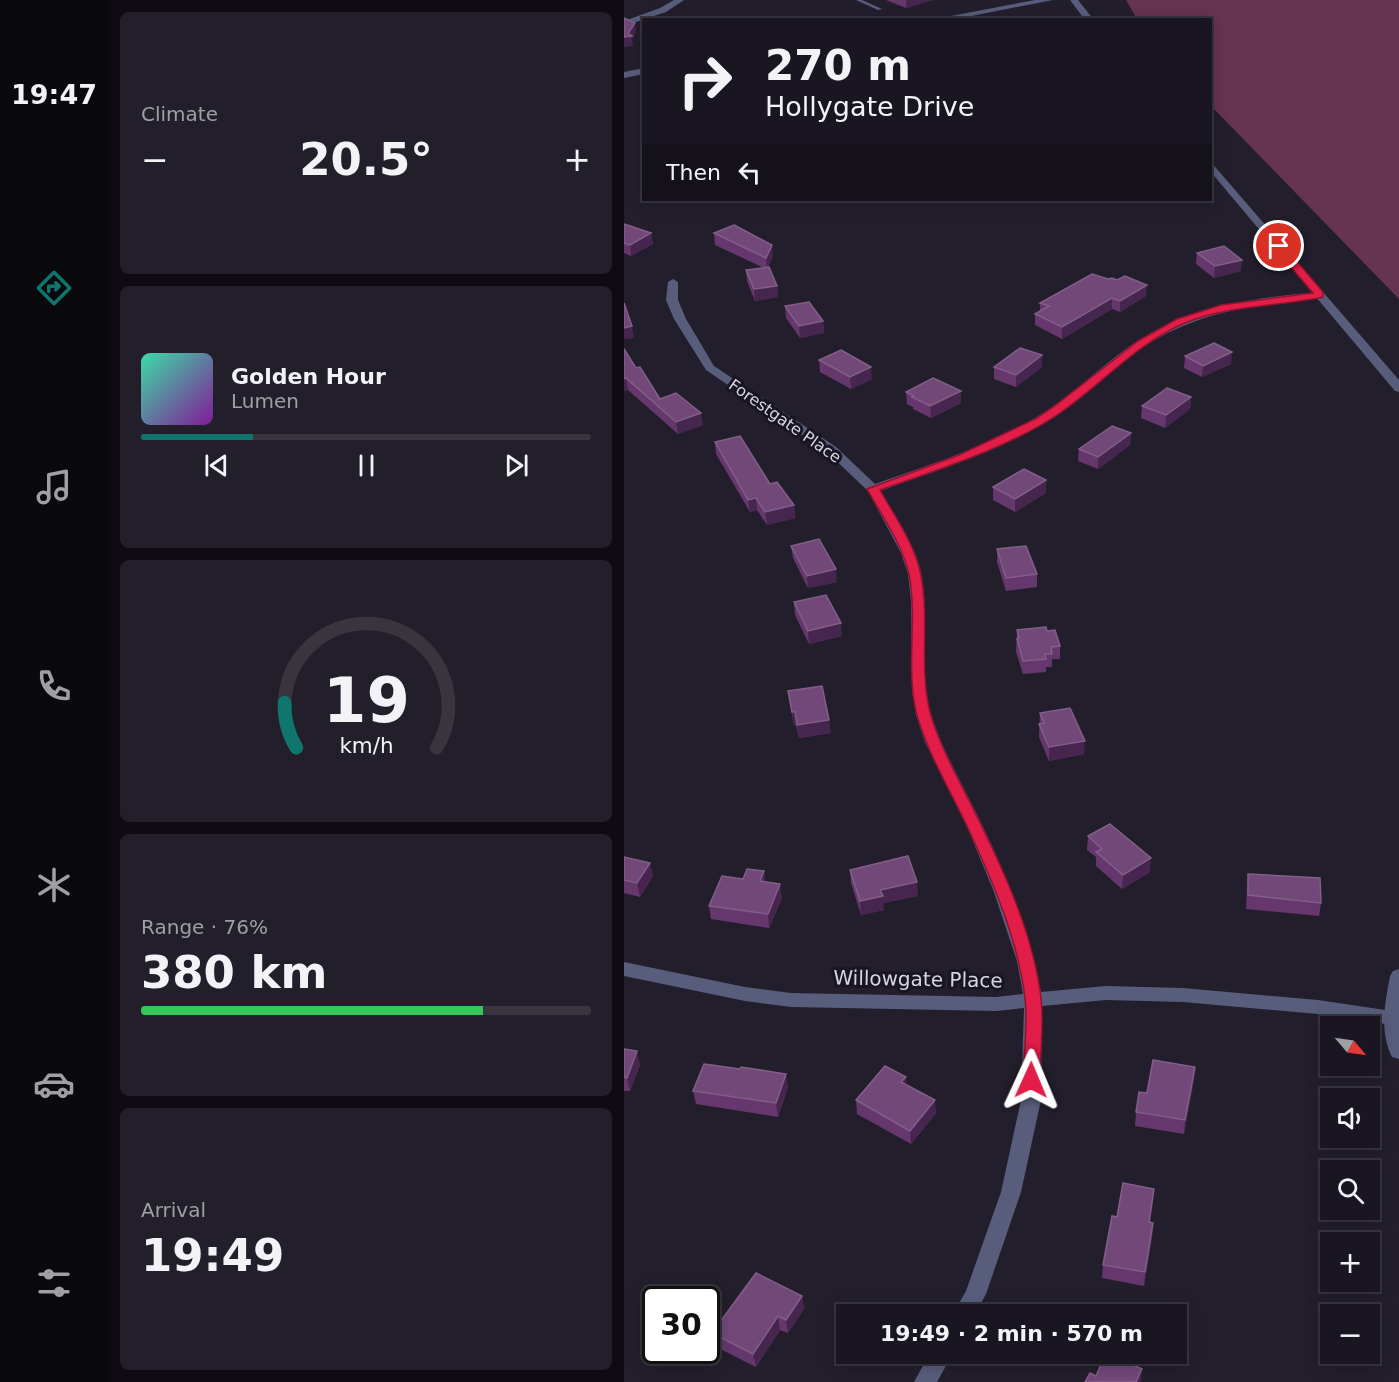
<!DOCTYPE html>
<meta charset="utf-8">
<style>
body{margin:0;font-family:"DejaVu Sans",sans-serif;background:#231f2a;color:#f1f3f6;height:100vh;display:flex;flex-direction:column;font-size:22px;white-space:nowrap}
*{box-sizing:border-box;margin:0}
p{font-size:20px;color:#9f9fa5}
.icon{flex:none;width:33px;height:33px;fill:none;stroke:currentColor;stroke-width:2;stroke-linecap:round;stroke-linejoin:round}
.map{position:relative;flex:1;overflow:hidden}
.panel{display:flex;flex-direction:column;gap:12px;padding:12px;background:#0e0c12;width:516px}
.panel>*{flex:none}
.guide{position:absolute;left:18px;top:18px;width:570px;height:183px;border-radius:0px;box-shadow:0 3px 15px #0003,0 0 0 2px #38353f;background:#1a1621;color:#f1f3f6;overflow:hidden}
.needle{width:39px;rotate:119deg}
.controls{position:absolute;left:696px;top:1016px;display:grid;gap:12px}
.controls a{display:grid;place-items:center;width:60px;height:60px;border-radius:0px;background:#1a1621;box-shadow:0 3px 15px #0003,0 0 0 2px #38353f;font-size:30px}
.speed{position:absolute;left:18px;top:1286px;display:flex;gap:12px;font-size:30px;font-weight:700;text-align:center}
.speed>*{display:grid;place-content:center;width:78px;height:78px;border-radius:50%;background:#1a1621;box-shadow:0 3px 15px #0003,0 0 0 2px #38353f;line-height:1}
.speed .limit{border:3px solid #111;border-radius:9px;background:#fff;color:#111}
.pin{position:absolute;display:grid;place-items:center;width:51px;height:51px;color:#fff;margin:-26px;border:3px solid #fff;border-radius:50%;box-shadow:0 2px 6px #0007}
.me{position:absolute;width:66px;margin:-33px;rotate:1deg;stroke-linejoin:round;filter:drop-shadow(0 0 4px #0008)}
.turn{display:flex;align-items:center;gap:21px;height:126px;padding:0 24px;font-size:27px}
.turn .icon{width:78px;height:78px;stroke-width:2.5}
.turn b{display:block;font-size:42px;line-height:51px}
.then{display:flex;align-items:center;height:57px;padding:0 24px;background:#0003;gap:12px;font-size:22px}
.big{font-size:45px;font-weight:800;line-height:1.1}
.panel .widget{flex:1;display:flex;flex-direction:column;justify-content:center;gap:9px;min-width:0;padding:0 21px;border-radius:9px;background:#231f2a}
.panel .dial{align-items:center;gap:0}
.dial svg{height:156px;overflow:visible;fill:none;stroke:#38353f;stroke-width:7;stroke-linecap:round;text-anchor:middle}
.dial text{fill:#f1f3f6;stroke:none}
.song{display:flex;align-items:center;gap:18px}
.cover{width:72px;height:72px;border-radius:9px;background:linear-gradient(135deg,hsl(160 70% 55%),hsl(290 70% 35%))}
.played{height:6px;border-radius:3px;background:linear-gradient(90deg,#0f766e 25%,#38353f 25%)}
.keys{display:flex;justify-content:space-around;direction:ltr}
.heat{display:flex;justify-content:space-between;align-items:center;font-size:33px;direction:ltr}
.charge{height:9px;border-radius:4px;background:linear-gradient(90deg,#34c759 76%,#38353f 0)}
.trip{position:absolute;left:212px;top:1304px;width:351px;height:60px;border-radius:0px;background:#1a1621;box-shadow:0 3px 15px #0003,0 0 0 2px #38353f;font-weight:800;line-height:60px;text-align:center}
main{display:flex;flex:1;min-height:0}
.dock{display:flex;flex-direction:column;width:108px;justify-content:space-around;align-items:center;background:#0a090d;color:#9f9fa5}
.dock .icon{width:42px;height:42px}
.dock .current{color:#0f766e}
.dock b{font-size:27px;color:#f1f3f6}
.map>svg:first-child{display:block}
.green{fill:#663351}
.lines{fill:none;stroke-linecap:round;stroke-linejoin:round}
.service{fill:#575d7b;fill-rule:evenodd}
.minor{fill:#575d7b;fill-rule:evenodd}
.tertiary{fill:#575d7b;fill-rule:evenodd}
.wall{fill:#66376d}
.shaded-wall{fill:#46264e}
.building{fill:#724879;stroke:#825e89;stroke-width:1.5}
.route{fill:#e11d48;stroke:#92132f;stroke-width:1.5}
.labels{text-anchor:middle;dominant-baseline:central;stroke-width:6;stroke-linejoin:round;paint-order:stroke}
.street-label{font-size:16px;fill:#d8d6df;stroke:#191522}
.near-street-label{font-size:20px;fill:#d8d6df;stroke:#191522}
</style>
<main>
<nav class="dock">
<b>19:47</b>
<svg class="icon current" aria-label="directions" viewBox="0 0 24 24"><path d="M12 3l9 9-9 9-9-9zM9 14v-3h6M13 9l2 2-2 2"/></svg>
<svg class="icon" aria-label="music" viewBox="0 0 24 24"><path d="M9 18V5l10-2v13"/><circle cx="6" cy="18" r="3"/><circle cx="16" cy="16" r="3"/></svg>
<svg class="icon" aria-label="phone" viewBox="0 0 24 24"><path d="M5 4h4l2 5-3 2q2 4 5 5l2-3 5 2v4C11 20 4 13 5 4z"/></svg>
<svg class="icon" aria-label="climate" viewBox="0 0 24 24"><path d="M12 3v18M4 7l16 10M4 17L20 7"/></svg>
<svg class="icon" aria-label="car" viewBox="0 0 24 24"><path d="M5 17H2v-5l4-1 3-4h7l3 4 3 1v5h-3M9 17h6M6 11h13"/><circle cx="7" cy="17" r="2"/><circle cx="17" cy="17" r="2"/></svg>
<svg class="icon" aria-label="filters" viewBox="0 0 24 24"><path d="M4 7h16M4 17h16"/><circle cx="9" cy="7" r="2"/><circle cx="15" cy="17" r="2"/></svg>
</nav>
<section class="panel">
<div class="widget"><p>Climate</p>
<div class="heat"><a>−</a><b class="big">20.5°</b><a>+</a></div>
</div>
<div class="widget">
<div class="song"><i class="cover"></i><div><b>Golden Hour</b><p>Lumen</p></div></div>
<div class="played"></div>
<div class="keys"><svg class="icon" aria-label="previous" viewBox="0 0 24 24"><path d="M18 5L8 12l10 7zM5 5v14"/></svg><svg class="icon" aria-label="pause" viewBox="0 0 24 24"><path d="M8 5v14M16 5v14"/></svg><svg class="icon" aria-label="next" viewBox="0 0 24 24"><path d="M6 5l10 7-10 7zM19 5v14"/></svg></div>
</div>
<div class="widget dial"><svg viewBox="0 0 100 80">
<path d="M14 69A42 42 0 1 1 86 69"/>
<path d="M14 69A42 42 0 0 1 8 46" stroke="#0f766e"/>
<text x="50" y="56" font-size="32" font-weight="700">19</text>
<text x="50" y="72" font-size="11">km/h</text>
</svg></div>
<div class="widget"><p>Range · 76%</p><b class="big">380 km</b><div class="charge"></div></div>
<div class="widget"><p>Arrival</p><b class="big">19:49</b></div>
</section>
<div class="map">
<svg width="775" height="1382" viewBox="0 0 775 1382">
<rect width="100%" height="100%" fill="#231e2c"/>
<polygon class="green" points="502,0 775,0 775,299 587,106 586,20 513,19"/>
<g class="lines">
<polygon class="service" points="232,0 238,0 258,9 254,10"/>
<g class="minor">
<polygon points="50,0 60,0 42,12 0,26 0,21 36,8"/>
<polygon points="411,0 429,0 327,20 306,20"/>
<polygon points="20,68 20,74 0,78 0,72"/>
<path d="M49,279L54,282V300L62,319L90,366L212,447L251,484C306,465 361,447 411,418C444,399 471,371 502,349C559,307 627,298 696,292L701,295L696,298C630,304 566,313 511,353C480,376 454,404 421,423C369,453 312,471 256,491C271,517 293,546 298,577C306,623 294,672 308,717C321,757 343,792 360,829C385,881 406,936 417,992L482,986L559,988L694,1000L768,1011L775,1014L774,1023L768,1025L694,1014L559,1002L482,1000L418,1006L417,1100L397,1192L362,1294L351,1314H329L342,1291L377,1192L397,1100L400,1008L372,1011L167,1007L121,1001L0,976V962L121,987L167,993L372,997L399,994L393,961L370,892L344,829L301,742L292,715L288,691L287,601L284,574L277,553L244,491L204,453L82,370L50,319L42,300L44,282Z"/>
<polygon points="306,1353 329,1353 313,1382 290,1382"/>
</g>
<g class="tertiary">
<polygon points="446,0 454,0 470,20 461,20"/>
<polygon points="586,161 775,380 775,392 771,391 586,171"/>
<path d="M775,969V1059L768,1057C755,1031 761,1003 766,976L769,971Z"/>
</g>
</g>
<g class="wall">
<polygon points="262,0 308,0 282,8"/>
<polygon points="0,224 27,233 29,244 7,256 0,253"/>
<polygon points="90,233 149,256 144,267 153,286 154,297 131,301 123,281 122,270 140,268 91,245"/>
<polygon points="573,253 617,271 590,278 572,264"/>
<polygon points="468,274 522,296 496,312 488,309 438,339 411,325 411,314 416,311 416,303"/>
<polygon points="161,306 199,321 200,333 176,338 162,318"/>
<polygon points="0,349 12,368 36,399 79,425 54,434 4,390 0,391"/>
<polygon points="561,356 607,364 578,377 560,368"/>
<polygon points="195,360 248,379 227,389 196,372"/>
<polygon points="370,367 418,367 392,387 370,379"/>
<polygon points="282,392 337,403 307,418 289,409 289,407 283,404"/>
<polygon points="567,397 566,409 541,428 517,418 518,406"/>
<polygon points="507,433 506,445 474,469 454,461 455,449"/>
<polygon points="91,442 146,484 170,505 171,518 143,525 133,510 126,512 92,454"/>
<polygon points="369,487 422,493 391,512 369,500"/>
<polygon points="167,546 213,582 184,588 169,558"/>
<polygon points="373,549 413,574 413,587 382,591 373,562"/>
<polygon points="170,602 218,636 185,644 171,615"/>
<polygon points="393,630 423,631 436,646 436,659 428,659 428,667 422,667 422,672 399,674 392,652"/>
<polygon points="164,691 207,733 175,738 172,725 170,726"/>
<polygon points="416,713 460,754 425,761 415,737"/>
<polygon points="464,836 526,872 498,889 472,866 472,857 463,850"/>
<polygon points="0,857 29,876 16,897 0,893"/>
<polygon points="226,870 294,896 259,903 260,910 237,915 227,883"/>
<polygon points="140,871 141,882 158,898 145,928 87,919 85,906 119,879"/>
<polygon points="624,874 697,903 695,916 622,909 623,888"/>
<polygon points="0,1049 16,1065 6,1091 0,1091"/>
<polygon points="116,1069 164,1087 154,1117 72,1104 69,1091"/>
<polygon points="570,1080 560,1134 511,1126 512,1112 523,1093"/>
<polygon points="282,1085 312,1113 287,1144 233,1114 232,1100"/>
<polygon points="530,1189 526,1223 529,1223 528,1237 520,1286 478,1278 479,1265 493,1217"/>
<polygon points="178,1296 180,1309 164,1333 156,1330 132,1367 90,1346 88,1333"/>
</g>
<g class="shaded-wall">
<polygon points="282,0 308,0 282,8"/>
<polygon points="11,23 12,32 8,39 9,46 0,47 0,37"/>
<polygon points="27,233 29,244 7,256 6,245"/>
<polygon points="148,245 149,256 143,269 142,258"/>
<polygon points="618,260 617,271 590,278 591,266"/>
<polygon points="523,285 522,296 496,312 496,301"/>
<polygon points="153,286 154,297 131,301 130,289"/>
<polygon points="488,298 488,309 438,339 438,327"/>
<polygon points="199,321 200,333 176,338 175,326"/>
<polygon points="8,326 10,338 0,339 0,328"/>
<polygon points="608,352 607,364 578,377 579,366"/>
<polygon points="418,355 418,367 392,387 392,375"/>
<polygon points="247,367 248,379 227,389 226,377"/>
<polygon points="2,378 4,390 0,391 0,379"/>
<polygon points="337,391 337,403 307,418 306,406"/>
<polygon points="567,397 566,409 541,428 542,415"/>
<polygon points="77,413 79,425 54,434 52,422"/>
<polygon points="507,433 506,445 474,469 474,457"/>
<polygon points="422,480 422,493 391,512 391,499"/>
<polygon points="132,498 133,510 126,512 124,500"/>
<polygon points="170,505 171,518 143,525 141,512"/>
<polygon points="212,569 213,582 184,588 183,576"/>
<polygon points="217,623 218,636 185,644 184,631"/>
<polygon points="168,712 171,712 172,725 170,726"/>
<polygon points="205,720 207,733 175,738 173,725"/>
<polygon points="461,741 460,754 425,761 425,747"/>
<polygon points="527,858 526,872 498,889 499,875"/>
<polygon points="26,863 29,876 16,897 13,883"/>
<polygon points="140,871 142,885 136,881"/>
<polygon points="293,882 294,896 259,903 260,910 237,915 236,901 256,890"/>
<polygon points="156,884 158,898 145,928 144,914"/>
<polygon points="13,1051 16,1065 6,1091 3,1078"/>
<polygon points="571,1067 570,1080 560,1134 561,1120"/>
<polygon points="162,1074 164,1087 154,1117 152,1103"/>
<polygon points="282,1077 283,1090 277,1082"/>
<polygon points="311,1100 312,1113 287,1144 286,1131"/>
<polygon points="530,1189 529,1202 524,1236 525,1222"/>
<polygon points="529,1223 528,1237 520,1286 521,1272"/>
<polygon points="178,1296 180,1309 164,1333 162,1320"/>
<polygon points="154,1316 156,1330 132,1367 129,1354"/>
<polygon points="518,1369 517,1382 512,1382"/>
</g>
<g class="building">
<polygon points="0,18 11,23 4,33 8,36 0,37"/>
<polygon points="0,224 27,233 6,245 0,243"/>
<polygon points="110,225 148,245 142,258 90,233"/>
<polygon points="600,246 618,260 591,266 573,253"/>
<polygon points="145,267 153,286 130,289 122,270"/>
<polygon points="468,274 484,279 488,278 493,280 501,276 523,285 496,301 488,298 438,327 411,314 425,306 416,303"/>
<polygon points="185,302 199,321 175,326 161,306"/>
<polygon points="0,303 8,326 0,328"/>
<polygon points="590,343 608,352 579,366 561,356"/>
<polygon points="396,348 418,355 392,375 370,367"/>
<polygon points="0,349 12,368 16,367 36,399 52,393 77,413 52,422 2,378 0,379"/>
<polygon points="217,350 247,367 226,377 195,360"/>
<polygon points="309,378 337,391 306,406 288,397 290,396 282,392"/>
<polygon points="543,388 567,397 542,415 518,406"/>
<polygon points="488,426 507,433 474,457 455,449"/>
<polygon points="116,436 146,484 153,482 170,505 141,512 132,498 124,500 91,442"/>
<polygon points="400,469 422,480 391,499 369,487"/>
<polygon points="195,539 212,569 183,576 167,546"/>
<polygon points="402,546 413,574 382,578 373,549"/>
<polygon points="202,595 217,623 184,631 170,602"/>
<polygon points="422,627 423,631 431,630 436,646 427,647 428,654 421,654 422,659 399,661 393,639 395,638 393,630"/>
<polygon points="198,686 205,720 173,725 171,712 168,712 164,691"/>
<polygon points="446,708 461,741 425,747 415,724 420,723 416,713"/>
<polygon points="486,824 527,858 499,875 472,852 478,849 464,836"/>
<polygon points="284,856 293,882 256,890 259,896 236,901 226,870"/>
<polygon points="0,857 26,863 13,883 0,880"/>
<polygon points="123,869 140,871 136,881 156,884 144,914 85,906 98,876 119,879"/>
<polygon points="624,874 696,878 697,903 624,895"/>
<polygon points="0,1049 13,1051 3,1078 0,1077"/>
<polygon points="529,1060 571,1067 561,1120 512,1112 515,1092 523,1093"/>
<polygon points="80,1064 116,1069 117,1067 162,1074 152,1103 69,1091"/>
<polygon points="261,1066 282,1077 277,1082 311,1100 286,1131 232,1100"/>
<polygon points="499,1183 530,1189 525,1222 529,1223 521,1272 479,1265 488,1216 493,1217"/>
<polygon points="132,1273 178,1296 162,1320 154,1316 129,1354 88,1333"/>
<polygon points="482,1353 518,1369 512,1382 461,1382 466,1373 472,1376"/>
</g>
<path class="route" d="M651,244H658L699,292V297C653,307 605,305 561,323C513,343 478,384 436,413C385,448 313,470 256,490C271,517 292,546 297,576C306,622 294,670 307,716C319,755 341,790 358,827C384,880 410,939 417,998C420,1024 416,1053 416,1080L413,1085L407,1087L401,1085L399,1080C400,1053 404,1024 401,998C394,939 368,880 343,826C326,790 304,754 293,715C281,669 294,621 285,574C278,544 258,516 243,489L335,455L411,419L428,408L514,341L553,319L597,305L689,293L651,248Z"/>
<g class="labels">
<g class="street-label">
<text transform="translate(161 421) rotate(35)">Forestgate Place</text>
</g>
<g class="near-street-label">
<text transform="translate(294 979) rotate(1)">Willowgate Place</text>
</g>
</g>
</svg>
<div class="controls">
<a><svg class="needle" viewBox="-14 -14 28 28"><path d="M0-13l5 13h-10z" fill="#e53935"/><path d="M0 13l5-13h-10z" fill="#9f9fa5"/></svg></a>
<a><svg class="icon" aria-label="sound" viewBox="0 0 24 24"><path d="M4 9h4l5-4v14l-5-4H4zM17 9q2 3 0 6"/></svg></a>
<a><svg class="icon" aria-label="search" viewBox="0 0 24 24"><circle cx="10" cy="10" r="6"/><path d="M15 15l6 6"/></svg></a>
<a>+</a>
<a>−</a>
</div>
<div class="speed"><div class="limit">30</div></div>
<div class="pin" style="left:655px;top:246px;background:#d93025"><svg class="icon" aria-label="arrive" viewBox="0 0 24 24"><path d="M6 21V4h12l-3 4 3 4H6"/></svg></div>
<svg class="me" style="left:407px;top:1080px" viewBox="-20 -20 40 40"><path d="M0-17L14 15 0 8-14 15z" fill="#e11d48" stroke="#fff" stroke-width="4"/></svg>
<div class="trip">19:49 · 2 min · 570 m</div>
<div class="guide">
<div class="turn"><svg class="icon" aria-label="right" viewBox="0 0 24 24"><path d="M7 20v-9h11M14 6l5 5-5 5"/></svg><div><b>270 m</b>Hollygate Drive</div></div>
<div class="then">Then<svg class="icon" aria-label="left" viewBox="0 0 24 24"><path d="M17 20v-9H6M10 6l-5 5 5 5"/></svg></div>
</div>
</div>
</main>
